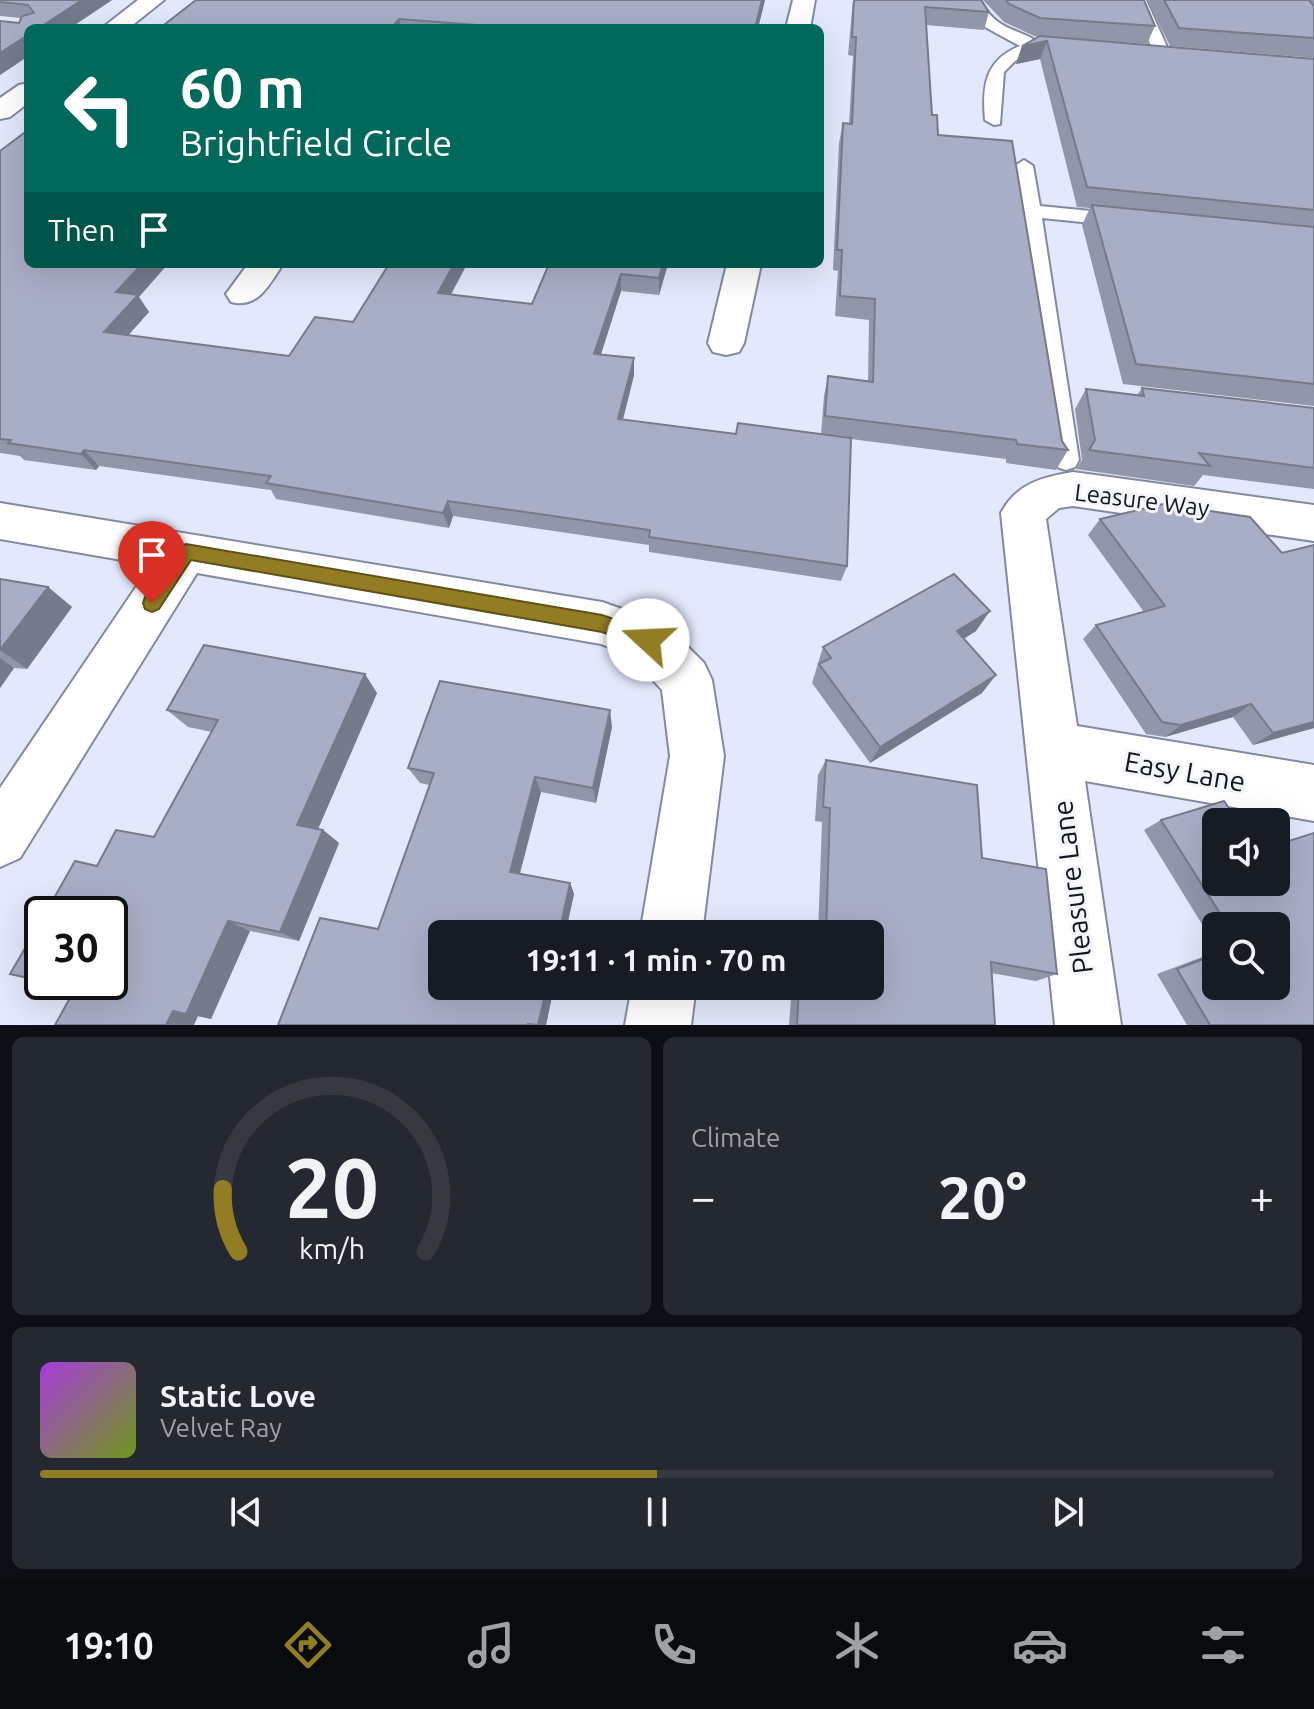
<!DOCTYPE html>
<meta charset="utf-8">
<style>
body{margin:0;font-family:Ubuntu,sans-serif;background:#242831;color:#f1f3f6;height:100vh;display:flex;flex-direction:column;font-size:30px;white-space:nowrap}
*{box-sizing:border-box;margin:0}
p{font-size:26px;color:#9ea1a6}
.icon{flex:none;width:44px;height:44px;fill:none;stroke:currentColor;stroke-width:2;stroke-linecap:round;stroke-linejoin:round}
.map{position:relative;height:1025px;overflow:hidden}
.details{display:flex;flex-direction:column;gap:12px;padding:12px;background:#0d0f14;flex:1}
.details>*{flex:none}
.hud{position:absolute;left:24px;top:24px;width:800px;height:244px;border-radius:12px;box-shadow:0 8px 32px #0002;background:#00695c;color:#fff;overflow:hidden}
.buttons{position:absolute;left:1202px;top:808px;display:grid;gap:16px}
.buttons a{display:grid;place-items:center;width:88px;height:88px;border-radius:12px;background:#171b24;box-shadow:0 8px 32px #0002;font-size:40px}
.speed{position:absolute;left:24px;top:896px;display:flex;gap:16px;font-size:40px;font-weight:700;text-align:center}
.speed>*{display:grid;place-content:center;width:104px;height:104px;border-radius:50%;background:#171b24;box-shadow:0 8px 32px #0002;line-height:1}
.speed .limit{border:4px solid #111;border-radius:12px;background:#fff;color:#111}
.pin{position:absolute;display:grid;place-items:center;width:68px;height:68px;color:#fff;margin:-82px -34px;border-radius:50% 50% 50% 0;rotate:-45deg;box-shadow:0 0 8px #0007}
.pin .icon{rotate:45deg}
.me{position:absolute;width:88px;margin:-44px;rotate:290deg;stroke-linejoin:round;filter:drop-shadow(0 0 6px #0008)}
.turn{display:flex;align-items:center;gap:28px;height:168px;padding:0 24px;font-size:36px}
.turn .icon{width:104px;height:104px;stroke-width:2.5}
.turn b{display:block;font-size:56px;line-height:68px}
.then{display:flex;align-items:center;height:76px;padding:0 24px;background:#0003;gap:16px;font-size:30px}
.big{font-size:60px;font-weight:700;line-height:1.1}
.details .widget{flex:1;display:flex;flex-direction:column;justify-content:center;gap:12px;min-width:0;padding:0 28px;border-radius:12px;background:#242831}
.details .dial{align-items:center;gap:0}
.dial svg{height:208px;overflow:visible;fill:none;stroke:#363941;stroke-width:7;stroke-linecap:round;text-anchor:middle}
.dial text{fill:#f1f3f6;stroke:none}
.song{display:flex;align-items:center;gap:24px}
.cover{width:96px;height:96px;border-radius:12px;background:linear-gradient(135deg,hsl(280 70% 55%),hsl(80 70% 35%))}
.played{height:8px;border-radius:4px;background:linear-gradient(90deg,#927d24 50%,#363941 50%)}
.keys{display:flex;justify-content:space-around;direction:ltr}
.heat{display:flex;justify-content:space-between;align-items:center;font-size:44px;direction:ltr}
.details .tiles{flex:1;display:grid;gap:12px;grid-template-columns:1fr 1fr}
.widget:last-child{grid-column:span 2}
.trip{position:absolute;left:428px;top:920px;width:456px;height:80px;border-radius:12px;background:#171b24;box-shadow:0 8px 32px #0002;font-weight:700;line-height:80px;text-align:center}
.dock{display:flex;height:128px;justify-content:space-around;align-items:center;background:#090b0e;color:#9ea1a6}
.dock .icon{width:56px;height:56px}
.dock .on{color:#927d24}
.dock b{font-size:36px;color:#f1f3f6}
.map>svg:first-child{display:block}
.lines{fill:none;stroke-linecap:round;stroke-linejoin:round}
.service-casing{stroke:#8389a0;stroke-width:4}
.minor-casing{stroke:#8389a0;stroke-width:4}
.service{fill:#fff;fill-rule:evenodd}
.minor{fill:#fff;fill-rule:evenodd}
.wall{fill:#9196ab}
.shaded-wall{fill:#767a8b}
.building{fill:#a9aec7;stroke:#767a8b;stroke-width:2}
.route{fill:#927d24;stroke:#5f5117;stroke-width:2}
.labels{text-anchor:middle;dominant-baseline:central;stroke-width:6;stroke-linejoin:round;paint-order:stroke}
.street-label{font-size:24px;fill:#14161f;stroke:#f4f6fb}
.near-street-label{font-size:28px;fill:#14161f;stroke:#f4f6fb}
</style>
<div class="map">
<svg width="1314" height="1025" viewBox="0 0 1314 1025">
<rect width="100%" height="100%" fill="#e3e8fc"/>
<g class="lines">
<g class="service-casing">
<g id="service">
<path d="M966,0H980C998,34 1021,27 1043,46L1015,61L1004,72L1000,124L994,125L985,120C982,86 985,60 1020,46L985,27Z"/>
<polygon points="1132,0 1146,0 1171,56 1169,59 1163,61 1155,56"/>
<polygon points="1024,160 1033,166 1040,206 1122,214 1132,220 1122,226 1042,218 1079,460 1075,467 1066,470 1057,467 1053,460 1015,166"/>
</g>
</g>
<g class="minor-casing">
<g id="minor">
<polygon points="138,0 164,0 129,28 102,28"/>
<polygon points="793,0 815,0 810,28 786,28"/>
<polygon points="28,83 28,103 10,117 0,119 0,98 19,85"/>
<path d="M248,264H283C269,285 258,309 231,302L226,294Z"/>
<polygon points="727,264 761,264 744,343 739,352 726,355 713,352 708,343"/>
<path d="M1073,472L1314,505V541L1073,506L1059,508L1046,519L1077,726L1314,765V821L1085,781L1121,1025H1055L1001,513C1016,484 1042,477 1073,472Z"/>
<polygon points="0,503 602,602 665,624 704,663 712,680 724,756 702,934 640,934 670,756 662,690 631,656 601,644 197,573 20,858 0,867 0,788 151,565 0,539"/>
<polygon points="632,986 696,986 691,1025 625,1025"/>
</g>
</g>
<use href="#service" class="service"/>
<use href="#minor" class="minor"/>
</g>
<g class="wall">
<polygon points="0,0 112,0 0,75 0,21 19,23 21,18 0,16"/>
<polygon points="196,0 765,0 758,28 160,28"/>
<polygon points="853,0 981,0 989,12 984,30 926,25 932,115 938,135 1062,441 1068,450 1056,470 1006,463 1006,459 851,439 847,566 841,581 649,552 649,545 453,516 449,528 276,499 271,490 99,466 96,470 24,460 20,456 0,453 0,151 139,297 149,312 128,335 289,356 353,322 389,264 467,264 451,295 532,304 549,264 668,264 659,295 621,291 601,354 634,358 634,375 623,419 736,434 821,434 824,396 828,376 868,381 869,320 835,316 838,271 833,270 839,143 843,123 849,124 853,56 848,55"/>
<polygon points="983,0 1144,0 1155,26 1147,44 1085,40 1314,59 1314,406 1123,384 1082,225 1090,208 1077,207 1040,59 1016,64 1022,46 1039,37 1034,36 1004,22"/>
<polygon points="1147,0 1314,0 1314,58 1170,46"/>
<polygon points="1142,388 1314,408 1314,489 1203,475 1194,486 1076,469 1082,460 1075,409 1086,389 1137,395"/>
<polygon points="1100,519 1282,553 1314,545 1314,728 1253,745 1233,717 1165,737 1146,734 1083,639 1096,625 1144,612 1088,535"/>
<polygon points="0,579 48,587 72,607 27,669 14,668 0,688"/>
<polygon points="976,631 964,639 982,693 870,763 812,683 823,647"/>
<polygon points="377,693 318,829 323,830 339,843 299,941 250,931 211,1019 75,989 97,866 154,837 212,732 188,727 167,710"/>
<polygon points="612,727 596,803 541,792 520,874 570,883 574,894 546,1025 278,1025 378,929 429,785 420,783 408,768"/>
<polygon points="826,760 982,858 1057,974 1036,981 991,973 995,1025 789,1025 792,986 870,986 870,934 818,934 822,822 815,821 818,775"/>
<polygon points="1224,801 1238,822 1216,822 1216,882 1276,882 1276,845 1314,833 1314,1025 1187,1025 1157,974 1216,952 1216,986 1276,986 1276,926 1216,926 1216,947 1144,830 1161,820"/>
</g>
<g class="shaded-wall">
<polygon points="82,0 112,0 70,28 39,28"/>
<polygon points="762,0 765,0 758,28 755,28"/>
<polygon points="399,19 401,28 391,28"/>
<polygon points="28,35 28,56 0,75 0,53"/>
<polygon points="1047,41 1040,59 1016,64 1022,46"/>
<polygon points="142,264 168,264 139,297 149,312 116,349 104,332 116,292"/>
<polygon points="454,264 467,264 442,310 438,293"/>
<polygon points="663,264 668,264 659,295 659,278"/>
<polygon points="621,274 621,291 596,370 594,354"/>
<polygon points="634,358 634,375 619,435 618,419"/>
<polygon points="84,450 99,466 96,470 81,454"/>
<polygon points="448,501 453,516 449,528 443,513"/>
<polygon points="48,587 72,607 27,669 0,650"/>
<polygon points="990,611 976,631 944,650 957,631"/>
<polygon points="0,658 14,668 0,688"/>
<polygon points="365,674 377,693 314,838 297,825"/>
<polygon points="996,675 982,693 870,763 880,747"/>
<polygon points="1251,704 1233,717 1165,737 1181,725"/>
<polygon points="610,710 612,727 596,803 593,788"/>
<polygon points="1314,722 1314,728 1253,745 1273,733"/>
<polygon points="535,777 541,792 517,883 510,872"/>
<polygon points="323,830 339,843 299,941 280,932"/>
<polygon points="570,883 574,894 565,934 559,934"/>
<polygon points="228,921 250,931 211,1019 198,1016 194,1025 166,1025 173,1011"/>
<polygon points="547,986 554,986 546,1025 538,1025"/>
</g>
<g class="building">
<polygon points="0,0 82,0 39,28 28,28 28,35 0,53 0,21 19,23 22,16 34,13 28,5 0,2"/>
<polygon points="196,0 762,0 755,28 503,28 504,27 399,19 391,28 160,28"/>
<polygon points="854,0 981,0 989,12 925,7 932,115 937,115 938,135 1012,141 1062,441 1068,450 1017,444 1016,440 825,416 828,376 873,382 875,299 840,296 842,250 837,250 843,123 852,124 856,37 852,37"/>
<polygon points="1006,0 1144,0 1155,26 1040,18 1009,4"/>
<polygon points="1164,0 1309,0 1314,6 1314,38 1179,28"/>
<polygon points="1040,36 1314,59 1314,210 1087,187 1047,41 1022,46"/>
<polygon points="28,130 28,264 142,264 116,292 138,295 104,332 289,356 315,317 353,322 389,264 454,264 438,293 532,304 549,264 663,264 659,278 621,274 594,354 634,358 618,419 736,434 738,423 851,438 847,566 649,537 650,530 448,501 443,513 266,483 271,476 84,450 81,454 8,443 11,440 0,439 0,151"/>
<polygon points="1092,205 1314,227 1314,384 1136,364"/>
<polygon points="1142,388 1314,408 1314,468 1199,453 1210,466 1089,450 1095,440 1086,389 1144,396"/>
<polygon points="1163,504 1250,517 1282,553 1314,545 1314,722 1273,733 1251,704 1181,725 1162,722 1096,625 1165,606 1100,519"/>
<polygon points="954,574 990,611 957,631 996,675 880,747 819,664 831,658 823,647"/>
<polygon points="0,579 48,587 0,650"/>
<polygon points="204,645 365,674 297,825 323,830 280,932 228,921 186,1014 173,1011 166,1025 55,1025 75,989 45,982 110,982 110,914 45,914 75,861 97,866 116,830 154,837 218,720 167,710"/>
<polygon points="440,681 610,710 593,788 535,777 510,872 570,883 559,934 442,934 442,986 547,986 538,1025 528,1024 528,1025 278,1025 320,918 378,929 434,773 408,768"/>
<polygon points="826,760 977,785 982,858 1046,869 1057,974 991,962 995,1025 797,1025 799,986 870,986 870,934 826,934 830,808 823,807"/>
<polygon points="1224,801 1238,822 1216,822 1216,882 1276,882 1276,845 1314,833 1314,1025 1210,1025 1177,969 1216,954 1216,986 1276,986 1276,926 1228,926 1161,820"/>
<polygon points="42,919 42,981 10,974"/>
</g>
<polygon class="route" points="186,544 602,615 655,633 658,640 655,646 648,649 602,632 191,560 159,609 152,612 145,609 143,603 145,597 180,546"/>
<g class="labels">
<g class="street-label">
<text transform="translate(1142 500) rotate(7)">Leasure Way</text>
</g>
<g class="near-street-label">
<text transform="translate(1185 771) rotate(10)">Easy Lane</text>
<text transform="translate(1072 887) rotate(-97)">Pleasure Lane</text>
</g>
</g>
</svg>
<div class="buttons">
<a><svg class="icon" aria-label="sound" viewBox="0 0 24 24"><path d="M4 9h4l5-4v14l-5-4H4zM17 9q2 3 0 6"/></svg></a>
<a><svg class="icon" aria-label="search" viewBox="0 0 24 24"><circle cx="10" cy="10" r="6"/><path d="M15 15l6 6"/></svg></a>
</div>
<div class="speed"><div class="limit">30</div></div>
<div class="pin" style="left:152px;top:603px;background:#d93025"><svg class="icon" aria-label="arrive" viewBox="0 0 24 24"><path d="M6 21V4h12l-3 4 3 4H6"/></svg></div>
<svg class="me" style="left:648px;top:640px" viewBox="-20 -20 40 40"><circle r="19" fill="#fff"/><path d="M0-13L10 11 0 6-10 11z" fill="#927d24"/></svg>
<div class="trip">19:11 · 1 min · 70 m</div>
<div class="hud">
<div class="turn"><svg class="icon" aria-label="left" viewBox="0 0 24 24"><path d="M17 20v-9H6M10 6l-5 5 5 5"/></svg><div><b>60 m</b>Brightfield Circle</div></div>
<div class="then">Then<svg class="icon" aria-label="arrive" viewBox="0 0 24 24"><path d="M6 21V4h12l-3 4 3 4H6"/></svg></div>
</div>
</div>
<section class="details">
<div class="tiles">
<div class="widget dial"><svg viewBox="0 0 100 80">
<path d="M14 69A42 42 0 1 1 86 69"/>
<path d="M14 69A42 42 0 0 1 8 45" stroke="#927d24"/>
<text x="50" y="56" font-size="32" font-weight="700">20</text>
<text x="50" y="72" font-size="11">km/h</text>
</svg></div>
<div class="widget"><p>Climate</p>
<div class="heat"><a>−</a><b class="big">20°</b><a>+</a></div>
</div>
<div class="widget">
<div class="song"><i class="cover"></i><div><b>Static Love</b><p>Velvet Ray</p></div></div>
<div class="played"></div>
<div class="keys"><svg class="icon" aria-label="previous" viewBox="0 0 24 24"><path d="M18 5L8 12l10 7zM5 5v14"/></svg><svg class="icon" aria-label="pause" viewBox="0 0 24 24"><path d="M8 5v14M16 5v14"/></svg><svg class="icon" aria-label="next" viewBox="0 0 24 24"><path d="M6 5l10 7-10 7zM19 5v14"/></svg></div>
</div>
</div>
</section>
<nav class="dock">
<b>19:10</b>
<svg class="icon on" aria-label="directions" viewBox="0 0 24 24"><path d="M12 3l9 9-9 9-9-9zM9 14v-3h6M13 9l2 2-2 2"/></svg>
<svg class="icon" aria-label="music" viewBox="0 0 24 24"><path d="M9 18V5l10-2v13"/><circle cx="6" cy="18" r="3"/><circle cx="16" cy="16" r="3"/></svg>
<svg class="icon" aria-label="phone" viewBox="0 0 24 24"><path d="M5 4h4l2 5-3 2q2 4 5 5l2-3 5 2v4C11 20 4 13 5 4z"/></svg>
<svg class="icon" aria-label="climate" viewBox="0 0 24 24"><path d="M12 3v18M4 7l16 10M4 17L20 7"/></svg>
<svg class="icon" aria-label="car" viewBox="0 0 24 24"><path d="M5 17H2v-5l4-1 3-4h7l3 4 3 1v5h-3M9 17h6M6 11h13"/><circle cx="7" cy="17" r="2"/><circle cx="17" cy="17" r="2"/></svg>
<svg class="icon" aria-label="filters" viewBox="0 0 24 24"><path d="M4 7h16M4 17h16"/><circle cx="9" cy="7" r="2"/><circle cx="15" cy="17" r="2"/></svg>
</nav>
